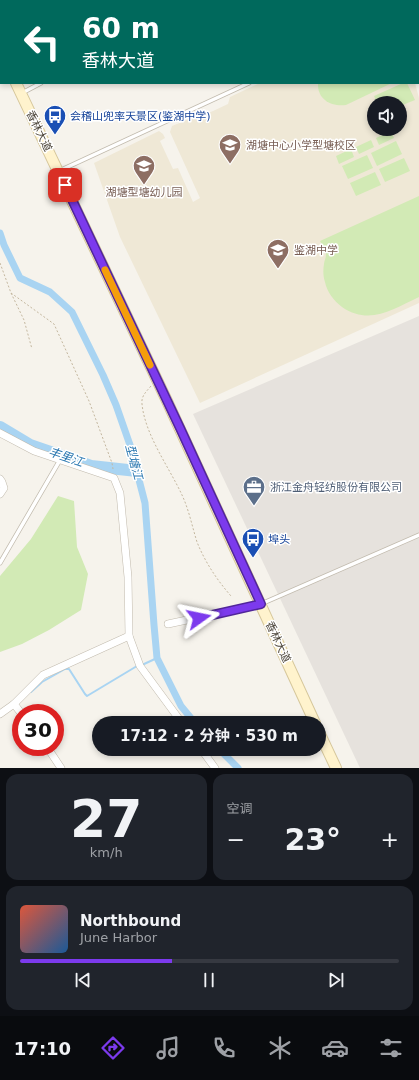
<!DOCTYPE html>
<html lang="zh">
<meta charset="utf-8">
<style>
body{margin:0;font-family:"DejaVu Sans","Noto Sans SC",sans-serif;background:#20242c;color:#f1f3f6;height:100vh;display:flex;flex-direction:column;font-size:15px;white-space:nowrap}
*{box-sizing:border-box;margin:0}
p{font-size:13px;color:#9ea1a6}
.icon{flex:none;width:22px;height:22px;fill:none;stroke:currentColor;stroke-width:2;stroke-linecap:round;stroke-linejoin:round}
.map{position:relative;height:768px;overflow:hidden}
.details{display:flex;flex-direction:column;gap:6px;padding:6px;background:#0d0f14;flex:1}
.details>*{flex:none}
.top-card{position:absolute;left:0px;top:0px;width:419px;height:84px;box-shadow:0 2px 6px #0003;background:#00695c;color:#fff;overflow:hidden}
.tools{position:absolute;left:367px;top:96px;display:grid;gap:8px}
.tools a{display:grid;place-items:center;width:40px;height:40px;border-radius:50%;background:#171b24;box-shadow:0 2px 6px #0003;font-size:20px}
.speed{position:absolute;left:12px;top:704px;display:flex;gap:8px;font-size:20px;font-weight:700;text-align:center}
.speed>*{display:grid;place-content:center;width:52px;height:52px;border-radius:50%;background:#171b24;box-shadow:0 2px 6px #0003;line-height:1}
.speed .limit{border:6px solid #d22;background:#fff;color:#111}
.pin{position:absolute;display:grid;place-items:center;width:34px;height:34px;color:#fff;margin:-17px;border-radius:8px;box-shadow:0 2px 6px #0006}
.me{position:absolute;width:44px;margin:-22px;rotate:78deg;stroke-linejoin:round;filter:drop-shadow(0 0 3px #0008)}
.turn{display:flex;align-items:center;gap:14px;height:84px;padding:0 16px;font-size:18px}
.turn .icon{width:52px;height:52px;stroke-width:2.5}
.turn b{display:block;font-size:28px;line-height:34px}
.big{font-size:30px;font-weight:700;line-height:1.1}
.details .widget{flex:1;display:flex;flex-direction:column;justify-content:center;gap:6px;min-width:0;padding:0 14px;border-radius:12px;background:#20242c}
.details .dial{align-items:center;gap:0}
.dial b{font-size:52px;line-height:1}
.song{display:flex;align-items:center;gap:12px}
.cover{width:48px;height:48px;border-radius:6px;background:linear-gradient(135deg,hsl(10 70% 55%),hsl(210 70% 35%))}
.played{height:4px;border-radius:2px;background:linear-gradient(90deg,#7c3aed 40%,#363941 40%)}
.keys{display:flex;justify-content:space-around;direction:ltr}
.heat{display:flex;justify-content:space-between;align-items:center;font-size:22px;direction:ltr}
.details .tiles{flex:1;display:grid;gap:6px;grid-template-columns:1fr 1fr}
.widget:last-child{grid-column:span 2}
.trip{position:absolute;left:92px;top:716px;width:234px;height:40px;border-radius:20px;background:#171b24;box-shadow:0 2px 6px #0003;font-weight:700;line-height:40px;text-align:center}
.menu{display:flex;height:64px;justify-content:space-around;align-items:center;background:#090b0e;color:#9ea1a6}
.menu .icon{width:28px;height:28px}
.menu .current{color:#7c3aed}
.menu b{font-size:18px;color:#f1f3f6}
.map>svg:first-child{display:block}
.industrial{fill:#e6e2dd}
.education{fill:#efe8d6;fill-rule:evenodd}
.green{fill:#d2eab5}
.parking{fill:#e5e3e0}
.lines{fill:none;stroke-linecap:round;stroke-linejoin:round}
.stream{stroke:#a9d4f2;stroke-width:2}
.canal{stroke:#a9d4f2;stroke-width:7}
.river{stroke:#a9d4f2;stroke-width:12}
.lane-casing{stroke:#c2bbae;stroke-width:5}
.street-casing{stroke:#c2bbae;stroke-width:8}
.secondary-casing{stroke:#d6c79b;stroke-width:12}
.path{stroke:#c4b79f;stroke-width:1;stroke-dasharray:2 2;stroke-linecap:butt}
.lane{stroke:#fff;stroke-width:3.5}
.street{stroke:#fff;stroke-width:7}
.secondary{stroke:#fff3cd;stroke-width:10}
.route-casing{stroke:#51269a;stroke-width:10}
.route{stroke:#7c3aed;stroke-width:7}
.slow{stroke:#f59e0b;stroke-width:7}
.labels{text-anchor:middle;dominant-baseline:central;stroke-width:3;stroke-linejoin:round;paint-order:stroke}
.transit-label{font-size:11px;fill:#164399;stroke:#fff;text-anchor:start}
.street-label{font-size:11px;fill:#4b4439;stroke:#fff}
.education-label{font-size:11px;fill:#785e54;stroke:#fff;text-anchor:start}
.service-label{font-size:11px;fill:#4e5e75;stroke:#fff;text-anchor:start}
.water-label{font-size:12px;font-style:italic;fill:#2e7ab2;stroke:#fff}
</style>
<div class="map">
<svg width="419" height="768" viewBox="0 0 419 768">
<rect width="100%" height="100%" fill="#f6f3ec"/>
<polygon class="industrial" points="419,316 419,768 360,768 193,414"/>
<path class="education" d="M260,83H415L419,98V303L200,403L120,237L94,163L159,131L163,134L165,138L160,141L173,169L178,168L193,202L200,198L170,132L172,126L194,117L198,118L228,104L230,97ZM374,103H400V129H374Z"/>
<g class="green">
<path d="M318,83H392L346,105C332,107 317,100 318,83Z"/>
<polygon points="403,83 407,83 415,100 400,106 400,103 377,103 374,96"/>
<polygon points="391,131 394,138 379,145 376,138"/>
<polygon points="371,140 374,147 359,154 356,147"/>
<polygon points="396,141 402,154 377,166 371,153"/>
<polygon points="351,149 354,157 339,164 336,156"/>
<polygon points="367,155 373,168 348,179 342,166"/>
<polygon points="404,158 410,171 385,182 379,169"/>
<polygon points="375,172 381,185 356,196 350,183"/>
<path d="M419,196V297C393,309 370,326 342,307C334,301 327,292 325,282C323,276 323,270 324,264C324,261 326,258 326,255C326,251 322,245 320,241Z"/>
<polygon points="58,496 74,501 77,547 88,574 81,610 49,630 22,644 0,652 0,576 31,539"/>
</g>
<polygon class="parking" points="182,0 346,0 343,1 183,1"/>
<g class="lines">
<g class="stream">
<polyline points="142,665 157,658"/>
<polyline points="31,692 42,682 65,669 69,669 85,694 87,696 137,666"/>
</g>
<g class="canal">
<polyline points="406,0 407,1"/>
<polyline points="418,30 419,34"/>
<polyline points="0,233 4,245 20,278 50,292 72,312 103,375 116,405 130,445 145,503 154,625 157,658 181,706 195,723"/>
<polyline points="219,749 238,768"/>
</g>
<polyline class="river" points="0,427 30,445 91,466 137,471"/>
<g class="lane-casing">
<g id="lane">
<polyline points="170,0 170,1"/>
<polyline points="357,0 357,1"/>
<polyline points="135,1 136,0"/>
<polyline points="22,93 41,83"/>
<polyline points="59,171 249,83"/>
<polyline points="0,563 60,460"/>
<polyline points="261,604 419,535"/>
</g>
</g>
<g class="street-casing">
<g id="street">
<polyline points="0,433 34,451 114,478 120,493 128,577 129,636 140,666 182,723"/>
<polyline points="0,479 2,482 4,488 0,494"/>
<polyline points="168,624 261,604"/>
<polyline points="14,704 21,713"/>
<polyline points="0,714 14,704 43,675 129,636"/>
<polyline points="47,747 61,768"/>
<polyline points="201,749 215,768"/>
</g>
</g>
<g class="secondary-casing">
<g id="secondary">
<polyline points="0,51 1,53"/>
<polyline points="16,83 167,401 315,723"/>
<polyline points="319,732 336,768"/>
</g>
</g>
<g class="path">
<polyline points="418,5 419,4"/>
<polyline points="0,263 11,293 24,320 32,349"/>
<polyline points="11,293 54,324 89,401 112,463 113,469"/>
<path d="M151,386C146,392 141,396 142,404C145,435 169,467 182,495C189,510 192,526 197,542C205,562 217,580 231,596"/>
</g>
<use href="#lane" class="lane"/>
<use href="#street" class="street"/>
<use href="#secondary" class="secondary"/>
</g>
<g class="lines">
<g class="route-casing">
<polyline id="route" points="65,185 180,428 261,604 199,618"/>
</g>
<use href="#route" class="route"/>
<polyline class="slow" points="105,270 150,365"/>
</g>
<defs>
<g id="bus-pin" transform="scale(1.15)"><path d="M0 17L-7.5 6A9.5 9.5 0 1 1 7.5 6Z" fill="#1a4fb4" stroke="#fff"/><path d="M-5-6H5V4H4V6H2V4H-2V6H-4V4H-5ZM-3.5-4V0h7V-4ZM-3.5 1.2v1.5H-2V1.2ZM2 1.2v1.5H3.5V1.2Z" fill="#fff"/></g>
<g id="school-pin" transform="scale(1.15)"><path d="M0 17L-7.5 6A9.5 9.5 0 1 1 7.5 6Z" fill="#8d6e63" stroke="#fff"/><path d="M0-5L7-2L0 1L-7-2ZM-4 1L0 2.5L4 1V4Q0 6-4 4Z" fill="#fff"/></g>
<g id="office-pin" transform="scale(1.15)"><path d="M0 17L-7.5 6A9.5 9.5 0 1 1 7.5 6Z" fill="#5c6f8a" stroke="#fff"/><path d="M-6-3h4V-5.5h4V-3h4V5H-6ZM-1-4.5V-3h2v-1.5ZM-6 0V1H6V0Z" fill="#fff"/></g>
</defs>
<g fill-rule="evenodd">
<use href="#bus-pin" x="55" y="116"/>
<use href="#school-pin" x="230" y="145"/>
<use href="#school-pin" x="144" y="166"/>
<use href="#school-pin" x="278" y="250"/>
<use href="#office-pin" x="254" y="487"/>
<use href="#bus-pin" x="253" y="539"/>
</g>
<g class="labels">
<g class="transit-label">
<text x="70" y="116">会稽山兜率天景区(鉴湖中学)</text>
<text x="268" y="539">埠头</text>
</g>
<g class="street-label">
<text transform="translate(39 131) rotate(64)">香林大道</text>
<text transform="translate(278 642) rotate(65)">香林大道</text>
</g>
<g class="education-label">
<text x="246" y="145">湖塘中心小学型塘校区</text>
<text x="144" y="192" text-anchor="middle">湖塘型塘幼儿园</text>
<text x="294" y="250">鉴湖中学</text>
</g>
<g class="service-label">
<text x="270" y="487">浙江金舟轻纺股份有限公司</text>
</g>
<g class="water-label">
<text transform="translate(66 457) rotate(19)">丰里江</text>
<text transform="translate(134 462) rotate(75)">型塘江</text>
</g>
</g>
</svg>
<div class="tools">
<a><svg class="icon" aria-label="sound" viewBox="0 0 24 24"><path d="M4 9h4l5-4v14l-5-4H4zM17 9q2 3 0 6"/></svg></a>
</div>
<div class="speed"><div class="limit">30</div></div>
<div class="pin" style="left:65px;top:185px;background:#d93025"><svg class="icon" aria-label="arrive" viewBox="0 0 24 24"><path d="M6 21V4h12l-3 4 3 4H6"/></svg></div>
<svg class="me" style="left:199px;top:618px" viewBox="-20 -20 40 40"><path d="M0-17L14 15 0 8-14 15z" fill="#7c3aed" stroke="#fff" stroke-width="4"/></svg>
<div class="trip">17:12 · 2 分钟 · 530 m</div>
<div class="top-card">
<div class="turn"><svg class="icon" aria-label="left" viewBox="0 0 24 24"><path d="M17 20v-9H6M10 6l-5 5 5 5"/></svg><div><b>60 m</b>香林大道</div></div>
</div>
</div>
<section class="details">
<div class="tiles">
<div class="widget dial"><b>27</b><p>km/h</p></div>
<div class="widget"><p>空调</p>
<div class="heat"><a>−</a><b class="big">23°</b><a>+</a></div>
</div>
<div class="widget">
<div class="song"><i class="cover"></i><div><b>Northbound</b><p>June Harbor</p></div></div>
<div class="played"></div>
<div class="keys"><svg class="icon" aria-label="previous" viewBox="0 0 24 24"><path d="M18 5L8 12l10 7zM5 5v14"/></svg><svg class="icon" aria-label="pause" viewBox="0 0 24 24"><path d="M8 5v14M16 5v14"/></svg><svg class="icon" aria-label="next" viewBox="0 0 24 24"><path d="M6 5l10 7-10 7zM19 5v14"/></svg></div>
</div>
</div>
</section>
<nav class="menu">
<b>17:10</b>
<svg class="icon current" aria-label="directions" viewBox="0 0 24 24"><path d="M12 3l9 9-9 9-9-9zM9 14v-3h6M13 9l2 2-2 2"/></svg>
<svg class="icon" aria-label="music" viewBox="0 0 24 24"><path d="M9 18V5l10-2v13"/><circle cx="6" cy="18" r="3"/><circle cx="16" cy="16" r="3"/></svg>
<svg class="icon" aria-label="phone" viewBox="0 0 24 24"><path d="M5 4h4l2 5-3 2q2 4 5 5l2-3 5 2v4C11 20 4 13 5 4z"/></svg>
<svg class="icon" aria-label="climate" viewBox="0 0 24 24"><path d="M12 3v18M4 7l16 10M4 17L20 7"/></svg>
<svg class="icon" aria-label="car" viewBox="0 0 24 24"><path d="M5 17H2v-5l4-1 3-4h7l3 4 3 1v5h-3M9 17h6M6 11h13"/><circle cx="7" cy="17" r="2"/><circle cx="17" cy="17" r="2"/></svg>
<svg class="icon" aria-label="filters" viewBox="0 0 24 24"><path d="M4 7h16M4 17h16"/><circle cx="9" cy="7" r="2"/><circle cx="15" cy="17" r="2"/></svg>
</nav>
